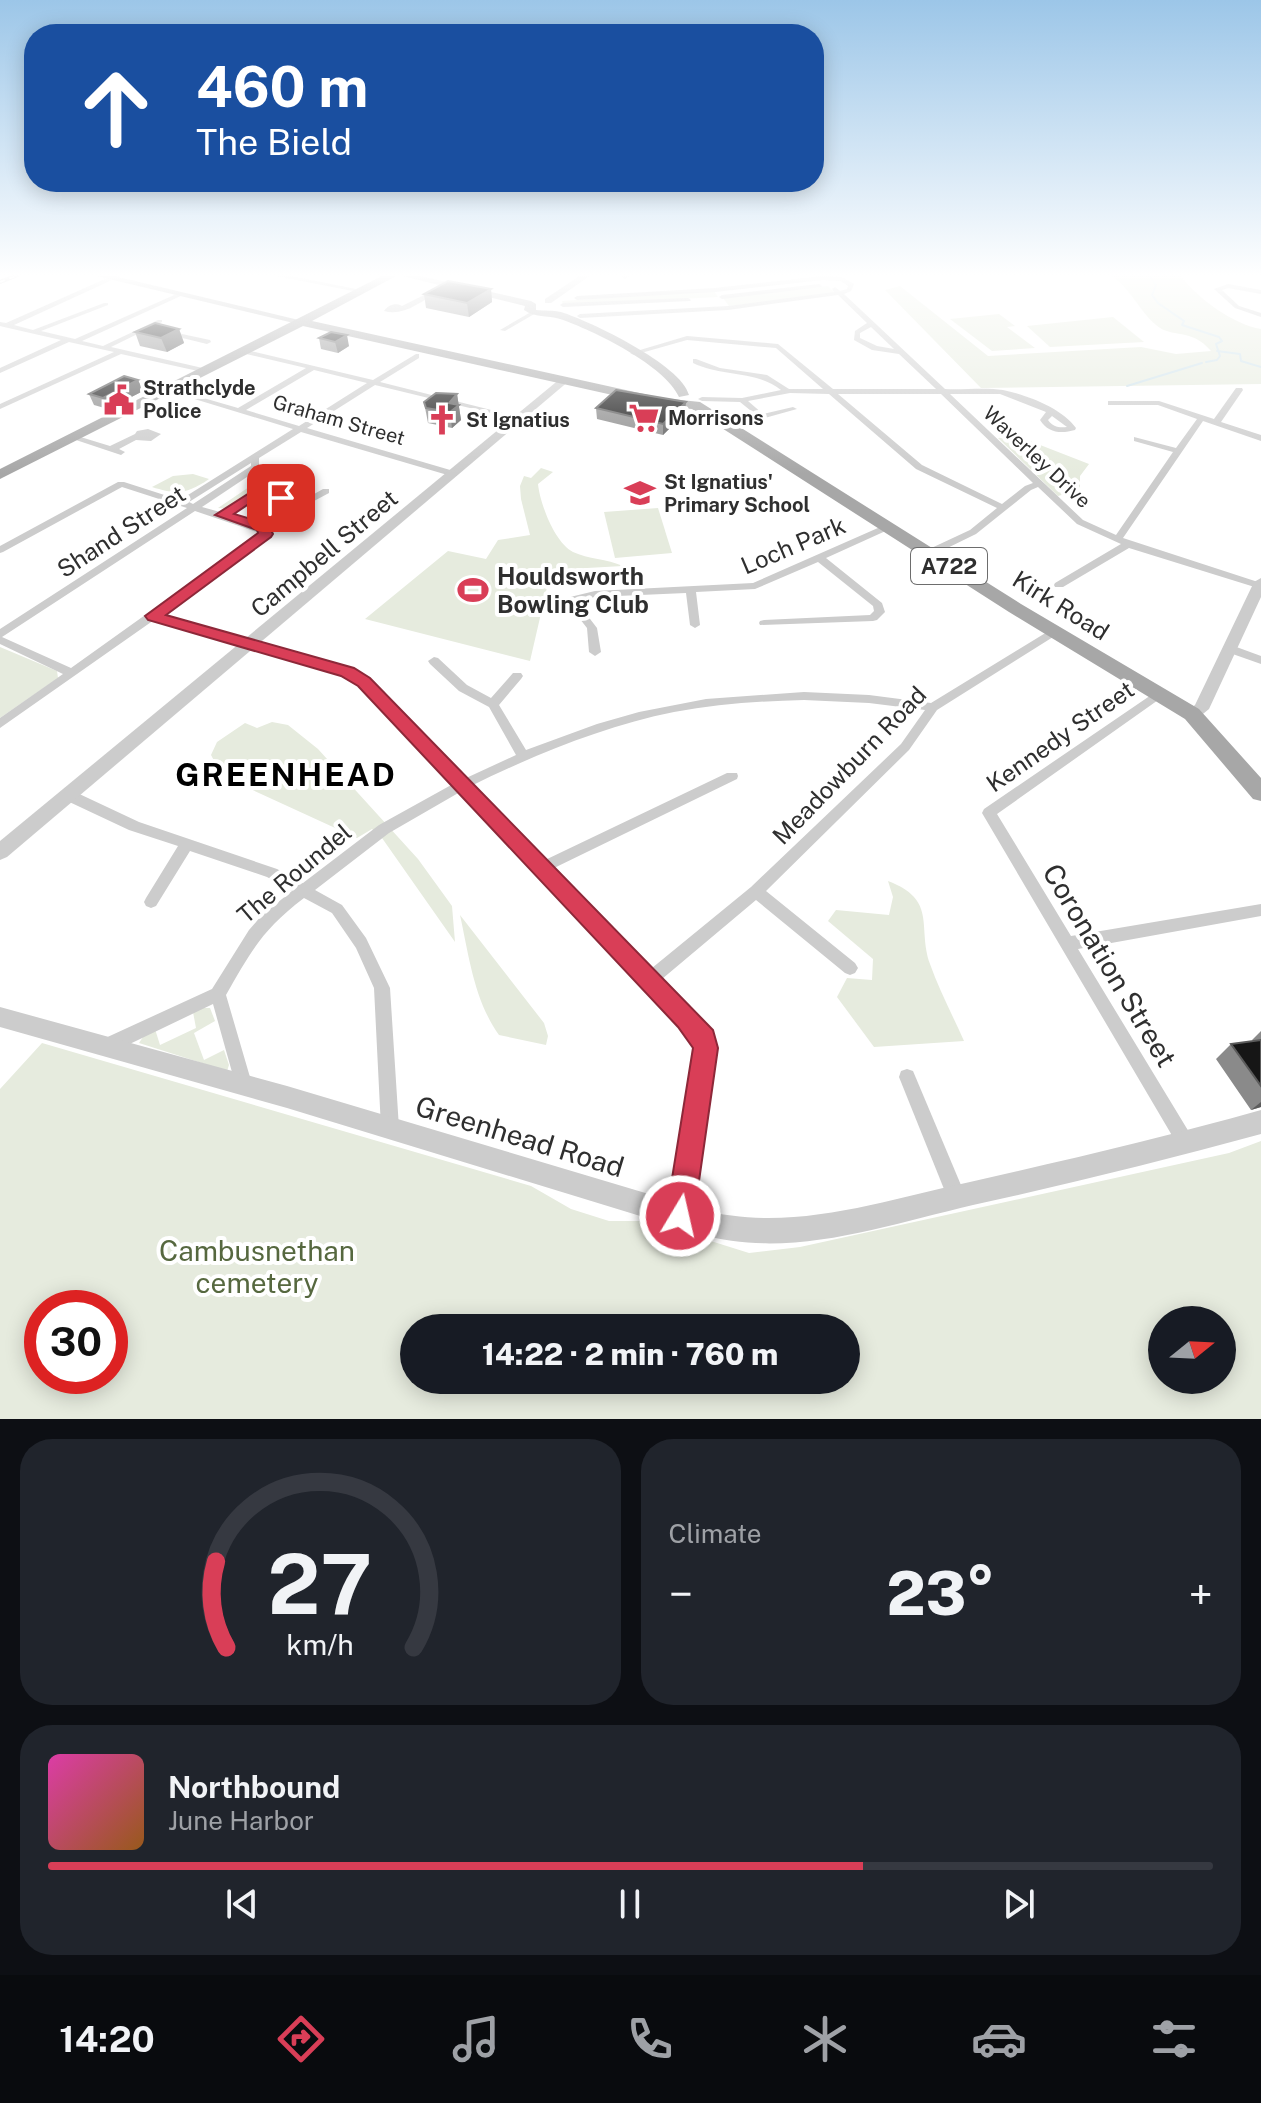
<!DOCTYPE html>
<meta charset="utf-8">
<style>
body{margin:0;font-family:"Public Sans",sans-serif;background:#20242c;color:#f1f3f6;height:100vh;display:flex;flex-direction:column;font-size:30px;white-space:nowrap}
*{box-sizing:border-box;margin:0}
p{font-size:26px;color:#9ea1a6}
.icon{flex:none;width:44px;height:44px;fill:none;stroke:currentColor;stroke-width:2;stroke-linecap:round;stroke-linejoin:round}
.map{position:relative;height:1419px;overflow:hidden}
.drawer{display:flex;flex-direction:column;gap:20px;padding:20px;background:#0d0f14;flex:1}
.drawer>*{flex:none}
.guide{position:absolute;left:24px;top:24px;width:800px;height:168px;border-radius:32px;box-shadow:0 4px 20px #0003;background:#1a4fa0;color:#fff;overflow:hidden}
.needle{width:52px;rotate:72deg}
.tools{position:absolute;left:1148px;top:1306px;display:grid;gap:16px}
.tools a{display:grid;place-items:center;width:88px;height:88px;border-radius:50%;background:#171b24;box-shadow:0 4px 20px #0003;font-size:40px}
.speed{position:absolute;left:24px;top:1290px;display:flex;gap:16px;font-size:40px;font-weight:700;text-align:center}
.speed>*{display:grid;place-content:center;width:104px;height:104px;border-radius:50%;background:#171b24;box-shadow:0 4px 20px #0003;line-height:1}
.speed .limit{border:12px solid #d22;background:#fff;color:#111}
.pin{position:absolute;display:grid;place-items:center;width:68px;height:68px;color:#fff;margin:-34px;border-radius:16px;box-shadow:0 4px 12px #0006}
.me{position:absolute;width:88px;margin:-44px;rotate:9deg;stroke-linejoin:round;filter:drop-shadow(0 0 6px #0008)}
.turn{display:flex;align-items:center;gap:28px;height:168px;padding:0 40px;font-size:36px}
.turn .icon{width:104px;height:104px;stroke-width:2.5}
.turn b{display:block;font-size:56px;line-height:68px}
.big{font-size:60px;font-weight:800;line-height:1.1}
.drawer .tile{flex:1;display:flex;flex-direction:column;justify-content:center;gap:12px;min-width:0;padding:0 28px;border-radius:32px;background:#20242c}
.drawer .dial{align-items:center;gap:0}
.dial svg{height:208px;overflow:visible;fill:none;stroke:#363941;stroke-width:7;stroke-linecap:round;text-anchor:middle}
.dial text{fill:#f1f3f6;stroke:none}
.song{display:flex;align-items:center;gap:24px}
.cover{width:96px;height:96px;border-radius:12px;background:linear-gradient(135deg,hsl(320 70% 55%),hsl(30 70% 35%))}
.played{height:8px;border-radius:4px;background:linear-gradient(90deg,#d93e57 70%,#363941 70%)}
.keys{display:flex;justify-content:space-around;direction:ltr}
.heat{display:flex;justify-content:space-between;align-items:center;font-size:44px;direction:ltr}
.drawer .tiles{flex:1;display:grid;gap:20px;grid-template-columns:1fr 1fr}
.tile:last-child{grid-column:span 2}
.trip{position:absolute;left:400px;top:1314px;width:460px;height:80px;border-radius:40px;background:#171b24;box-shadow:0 4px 20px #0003;font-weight:800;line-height:80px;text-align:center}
.tabs{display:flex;height:128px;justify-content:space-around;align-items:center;background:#090b0e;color:#9ea1a6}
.tabs .icon{width:56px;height:56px}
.tabs .on{color:#d93e57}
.tabs b{font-size:36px;color:#f1f3f6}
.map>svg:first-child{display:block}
.green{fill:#e6ebde;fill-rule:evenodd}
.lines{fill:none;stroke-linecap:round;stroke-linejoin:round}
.stream{stroke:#cbe0e9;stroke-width:2}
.minor{fill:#ccc;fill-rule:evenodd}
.tertiary{fill:#ccc;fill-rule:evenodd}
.secondary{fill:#b9b9b9;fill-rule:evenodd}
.primary{fill:#a7a7a7;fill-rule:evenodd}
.rail-casing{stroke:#848484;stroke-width:4}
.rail{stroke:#fff;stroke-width:2;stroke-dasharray:5;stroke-linecap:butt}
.wall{fill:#8a8a8a}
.shaded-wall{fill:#5c5c5c}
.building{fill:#161616;stroke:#5c5c5c;stroke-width:2}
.route{fill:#d93e57;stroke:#8d2839;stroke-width:2}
.labels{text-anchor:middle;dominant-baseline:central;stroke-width:8;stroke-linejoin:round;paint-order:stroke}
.far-poi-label{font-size:20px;font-weight:bold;fill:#2f2f2f;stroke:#fff;text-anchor:start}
.far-street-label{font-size:20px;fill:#2f2f2f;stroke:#fff}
.shield{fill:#fff;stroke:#6d6d6d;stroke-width:2}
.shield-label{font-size:22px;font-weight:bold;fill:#2f2f2f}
.street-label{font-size:24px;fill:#2f2f2f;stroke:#fff}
.poi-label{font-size:24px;font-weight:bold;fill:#2f2f2f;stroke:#fff;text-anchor:start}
.near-street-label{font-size:28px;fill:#2f2f2f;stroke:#fff}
.near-park-label{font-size:28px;fill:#56683f;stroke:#fff}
.district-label{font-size:32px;font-weight:bold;letter-spacing:2px;fill:#000;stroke:#fff}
</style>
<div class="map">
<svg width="1261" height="1419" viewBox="0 0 1261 1419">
<rect width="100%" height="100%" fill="#fff"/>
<g class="green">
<path d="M1109,275H1180C1197,298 1234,325 1261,329V384L981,388L885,290L900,286L988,356L1141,347L1176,354L1211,351C1191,327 1172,339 1156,325C1138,310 1131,287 1109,275Z"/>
<polygon points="828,286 835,293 729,306 723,298"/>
<polygon points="714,291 718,297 563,305 562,301"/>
<polygon points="999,314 1015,326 1007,327 1035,348 992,351 950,319"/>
<polygon points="1113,317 1144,342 1050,347 1027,326"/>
<polygon points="1017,436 1089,464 1080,476 1080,490 1058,496 998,438"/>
<polygon points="280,466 292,470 228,509 218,508"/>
<path d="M541,468L553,472L538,484C540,503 554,542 573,552C588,559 607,559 623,566L551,570L530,661L365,619L448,551L486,559L498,540L530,535L521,499L520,486L524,476L531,478Z"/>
<path d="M193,474L209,479C187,494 177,495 152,487L173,476Z"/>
<polygon points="658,508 672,553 615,558 604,512"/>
<polygon points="0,647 57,671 58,678 0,718"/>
<polygon points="272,722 288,725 318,749 418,859 452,906 455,942 382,838 372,829 357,838 233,781 219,770 211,755 217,742 245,723 257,728"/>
<path d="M888,881C938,900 917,927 930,964C939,990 953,1016 964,1041L874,1047L837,997L847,978L872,980L873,959L828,921L836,910L889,915L893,897Z"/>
<path d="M460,915L544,1023L548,1036L546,1045L499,1035C474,1000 469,956 460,915Z"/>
<polygon points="203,1008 210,1008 215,1021 194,1033 204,1060 224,1050 229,1065 227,1071 139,1043 145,1034 155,1029 160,1045 196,1028 193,1012"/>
<path d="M42,1043L531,1186L571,1209L609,1221H647L749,1253L800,1247L1229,1153L1261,1141V1419H0V1089ZM42,1308H110V1376H42ZM1162,1320H1222V1380H1162ZM414,1328H846V1380H414Z"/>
</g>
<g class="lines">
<g class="stream">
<polyline points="1149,275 1156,285 1152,295 1158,303 1184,321 1182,325 1219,337 1222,341 1216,344 1220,356 1217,360 1206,362"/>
<polyline points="1217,351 1240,354 1241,361 1261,367"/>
<polyline points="1127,386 1202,363"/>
</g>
<g class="minor">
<polygon points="114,275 123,275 14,325 33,330 104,303 108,303 108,305 41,331 75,339 181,292 183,293 183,295 82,341 103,346 158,320 162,320 162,322 111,347 207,369 207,373 121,354 0,409 0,404 114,352 69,342 0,373 0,368 61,340 4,327 0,326 0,322 6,323"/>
<polygon points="271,275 286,275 366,291 363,293"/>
<polygon points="623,275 631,275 625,279 622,277"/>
<path d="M823,276L842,277L854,284L851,291L844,294L945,389C964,390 985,387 1003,390C1027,395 1062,408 1076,428L1075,430C1061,434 1048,433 1040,420L1046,412L1000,394H950L1083,520L1116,535L1173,452L1134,441V437L1176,448L1197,419L1158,405H1108V401H1159L1214,419L1236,388H1242L1243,390L1221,422L1261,435V441L1203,421L1123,538L1261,583V589L1129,548L1063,587H1055L1054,585L1055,583L1121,544L1077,524L1038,487L1031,490L976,534L933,555H925V551L970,530L997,508L916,469L829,394L790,393L748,401L763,414L793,407L797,409L761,419L740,402L702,401L698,399L702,397L742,398L781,390C756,370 722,377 693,363V359H696L720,368L767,375L789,389H823L776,348L687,340L634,355L630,353L687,336L778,344L833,389H936L899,354L872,350L854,340L855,331L867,323L838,295L728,310L580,318L577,316L580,314L728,306L834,292L832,289L835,287L840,291L847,289L848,286L841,281L823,280L715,292L577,300L574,298L577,296L715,288ZM871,327L894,349L877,346L860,338V333ZM838,394H941L1033,483L1025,486L1002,504L922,465ZM1052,416L1067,427C1059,428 1053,427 1048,420Z"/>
<polygon points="819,284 822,286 821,287 722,299 719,297 722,295"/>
<polygon points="1228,284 1261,290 1261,294 1228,288 1222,290 1239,306 1261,313 1261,317 1235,308 1214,289"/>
<path d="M436,289L438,290V292C420,302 403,317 384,311C388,305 396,302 402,306Z"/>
<polygon points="688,298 691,300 690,301 563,307 560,305 563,303"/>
<polygon points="531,312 536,313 505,331 500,330"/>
<polygon points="168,331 210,340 211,342 207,344 166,334 165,333"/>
<path d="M242,349L373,380L416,354H419V358L380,382L523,418L519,420L375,385L307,428L457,472V476H451L301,432L259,458V469L202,507L220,512C254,490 261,489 300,502L323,489H329V493L301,508C264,497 262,493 228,515L269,528L270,534L161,615L351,669L368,679L464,779L516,755L489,707L459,691L430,664L428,661L434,657L438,658L467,685L491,698L513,673H521L523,676L521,679L499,705L526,750L597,724L639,712L706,699L804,692L869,695L931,703L1052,629H1060L1061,632L937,710L909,750L766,891L855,963L858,968L855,973L850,975L845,973L756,900L662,979L710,1033L714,1048L689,1216L687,1223L680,1225L673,1223L671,1216L698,1048L697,1043C622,955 539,876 460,792L389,833L315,890L342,905L366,938L390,988L399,1128L396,1134L390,1137L384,1134L381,1128L374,988L356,948L332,913L304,898C263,929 251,951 226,995L252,1084L249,1090L243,1093L237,1090L213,1004L113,1052L107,1054L101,1052L99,1046L101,1040L212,989L249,930L262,915L292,891L267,877L190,851L156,906L151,908L146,906L144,902L146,898L178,846L129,830L63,799L61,795L63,791H73L139,822L277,869L303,883L379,825L453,784L360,685L343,675L154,620L0,728V718L63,674L0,644V629L187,508L122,487L3,552L0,553V546L118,482H124L180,500L293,429L165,390L169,388L238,408L306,368L242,353ZM314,370L367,383L299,426L246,410ZM251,463V466L193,504L189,502ZM195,511L260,533L71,668L2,637ZM804,700L869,703L925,710L901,744L836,806L751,887L652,968L552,869L737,779L738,776L737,773H727L543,861L471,786C534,755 604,726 674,712C717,704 760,701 804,700Z"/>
<polygon points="148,429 161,434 151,441 136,440 119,449 125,452 121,455 70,438 74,435 110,446 135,434 137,431"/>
<polygon points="887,524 892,527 890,529 826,558 882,603 885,612 877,620 873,621 760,625 759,623 760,621 764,620 870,615 874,611 873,606 818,562 755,589 696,592 700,625 695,628 690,625 686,593 595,597 577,602 597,628 601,652 595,656 589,652 587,628 565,600 566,598 595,591 753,583"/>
<polygon points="1231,645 1261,656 1261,664 1227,652 1225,649 1227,646"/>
<polygon points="1157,691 1161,692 1163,695 1161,698 997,814 1071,936 1261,904 1261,916 1078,949 1192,1137 1195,1143 1192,1149 1186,1152 1180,1149 982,813 984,809"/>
<polygon points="907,1069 913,1071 966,1197 964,1204 957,1206 950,1204 899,1077 901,1071"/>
</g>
<g class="tertiary">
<polygon points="581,275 591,275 551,303 545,303 545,299"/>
<polygon points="561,378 570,380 7,857 0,860 0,841"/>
<polygon points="1261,578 1261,597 1209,709 1198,718 1186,718 1184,714 1195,705 1254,582"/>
<path d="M0,1007L287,1086L699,1209C789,1234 881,1201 970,1182C1067,1160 1165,1137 1261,1110V1134C1166,1160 1069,1184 973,1205C883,1226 790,1260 699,1234L287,1108L0,1027Z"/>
</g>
<g class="secondary">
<polygon points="92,275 110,275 307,322 302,325"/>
<path d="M398,275H416L531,301L536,304V310C545,311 553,310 561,312C590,321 682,365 689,395L679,397C666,366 593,330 560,319C547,315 535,318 524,310L525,306Z"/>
</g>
<polygon class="primary" points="384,275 398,275 312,321 662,398 700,402 1021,604 1199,709 1261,778 1261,801 1253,799 1185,719 1009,612 692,409 662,406 303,326 0,479 0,469"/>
<g class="rail-casing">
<polyline id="rail" points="0,282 18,275"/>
</g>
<use href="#rail" class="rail"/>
</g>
<g class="wall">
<polygon points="491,289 492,302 469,317 426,308 424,294"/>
<polygon points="179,329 184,343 167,352 140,346 135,332"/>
<polygon points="319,338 349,346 338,353 321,349"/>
<polygon points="138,380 143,391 108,409 94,405 89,394"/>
<polygon points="457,394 461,420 452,428 428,423 424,402"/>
<polygon points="596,408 685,413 663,435 597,419"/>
<polygon points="1261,1031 1261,1107 1251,1110 1216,1059 1231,1044 1253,1041 1252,1040"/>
</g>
<g class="shaded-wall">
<polygon points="491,289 492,302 469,317 467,303"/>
<polygon points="179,329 184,343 167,352 161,338"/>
<polygon points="347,335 349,346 338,353 335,342"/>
<polygon points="138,380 143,391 108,409 103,398"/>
<polygon points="457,394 461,420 452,428 449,403"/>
<polygon points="686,402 685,413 663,435 663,424"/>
<polygon points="1261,1102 1261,1107 1251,1110"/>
</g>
<g class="building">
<polygon points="448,281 491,289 467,303 424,294"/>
<polygon points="155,323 179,329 161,338 135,332"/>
<polygon points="331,332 347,335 335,342 319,338"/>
<polygon points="124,376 138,380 103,398 89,394"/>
<polygon points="616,390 686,402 663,424 596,408"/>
<polygon points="436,393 457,394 449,403 459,405 450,412 426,408 424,402"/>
<polygon points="1261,1040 1261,1086 1231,1044"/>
</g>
<linearGradient id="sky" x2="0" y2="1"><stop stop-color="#9cc6e8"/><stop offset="0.58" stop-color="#fff"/><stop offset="1" stop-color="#fff" stop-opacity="0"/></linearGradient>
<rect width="1261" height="474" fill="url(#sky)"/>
<polygon class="route" points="254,490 281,494 288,498 281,503 256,499 234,514 268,524 273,534 271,537 166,615 354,668 370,678 713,1030 718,1048 694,1216 690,1226 680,1230 670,1226 666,1216 693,1048 678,1027 358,686 341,676 148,620 145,616 258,533 257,530 215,515"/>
<defs>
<g id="civic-bare" transform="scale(2.4)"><path d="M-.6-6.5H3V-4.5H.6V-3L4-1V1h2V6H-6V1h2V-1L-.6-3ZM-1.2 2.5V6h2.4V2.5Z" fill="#d93e57" stroke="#fff" stroke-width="2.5" paint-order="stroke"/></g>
<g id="supermarket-bare" transform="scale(2.4)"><path d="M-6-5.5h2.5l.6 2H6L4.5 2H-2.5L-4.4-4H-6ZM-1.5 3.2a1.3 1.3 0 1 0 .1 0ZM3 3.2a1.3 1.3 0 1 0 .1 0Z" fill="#d93e57" stroke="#fff" stroke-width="2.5" paint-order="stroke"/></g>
<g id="church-bare" transform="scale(2.4)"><path d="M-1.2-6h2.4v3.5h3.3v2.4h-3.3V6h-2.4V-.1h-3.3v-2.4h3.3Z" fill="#d93e57" stroke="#fff" stroke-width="2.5" paint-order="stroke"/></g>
<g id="school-bare" transform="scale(2.4)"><path d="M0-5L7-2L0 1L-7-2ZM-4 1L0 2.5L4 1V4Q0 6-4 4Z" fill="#d93e57" stroke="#fff" stroke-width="2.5" paint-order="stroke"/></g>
<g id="stadium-bare" transform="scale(2.4)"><path d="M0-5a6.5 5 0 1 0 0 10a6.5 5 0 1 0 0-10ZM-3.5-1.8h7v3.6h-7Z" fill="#d93e57" stroke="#fff" stroke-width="2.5" paint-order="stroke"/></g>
</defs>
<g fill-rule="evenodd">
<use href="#civic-bare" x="119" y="400"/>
<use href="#supermarket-bare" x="644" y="418"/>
<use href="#church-bare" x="442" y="420"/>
<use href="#school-bare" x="640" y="493"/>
<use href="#stadium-bare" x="473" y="590"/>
</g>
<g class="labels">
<g class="far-poi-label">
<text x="143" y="388">Strathclyde<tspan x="143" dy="23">Police</tspan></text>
<text x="668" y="418">Morrisons</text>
<text x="466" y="420">St Ignatius</text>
<text x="664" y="482">St Ignatius'<tspan x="664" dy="23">Primary School</tspan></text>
</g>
<g class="far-street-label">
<text transform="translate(339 420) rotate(16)">Graham Street</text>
<text transform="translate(1037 457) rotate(43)">Waverley Drive</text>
</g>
<rect class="shield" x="911" y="548" width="76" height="36" rx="6"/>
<g class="shield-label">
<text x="949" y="566">A722</text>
</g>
<g class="street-label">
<text transform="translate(121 531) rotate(-33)">Shand Street</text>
<text transform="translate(793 545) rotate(-23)">Loch Park</text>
<text transform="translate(324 553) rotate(-40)">Campbell Street</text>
<text transform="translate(1061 605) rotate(32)">Kirk Road</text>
<text transform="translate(1060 736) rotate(-35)">Kennedy Street</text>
<text transform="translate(849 765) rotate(-46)">Meadowburn Road</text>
<text transform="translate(294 873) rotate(-40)">The Roundel</text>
</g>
<g class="poi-label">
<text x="497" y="576">Houldsworth<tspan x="497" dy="28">Bowling Club</tspan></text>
</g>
<g class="near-street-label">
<text transform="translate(1110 965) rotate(59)">Coronation Street</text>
<text transform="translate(520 1136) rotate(17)">Greenhead Road</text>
</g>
<g class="near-park-label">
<text x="257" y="1250">Cambusnethan<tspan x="257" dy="32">cemetery</tspan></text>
</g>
<g class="district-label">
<text x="286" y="774">GREENHEAD</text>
</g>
</g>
</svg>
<div class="tools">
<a><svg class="needle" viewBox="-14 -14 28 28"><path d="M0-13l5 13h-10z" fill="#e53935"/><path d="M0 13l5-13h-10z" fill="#9ea1a6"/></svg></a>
</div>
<div class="speed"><div class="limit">30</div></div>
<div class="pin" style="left:281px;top:498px;background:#d93025"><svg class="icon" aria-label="arrive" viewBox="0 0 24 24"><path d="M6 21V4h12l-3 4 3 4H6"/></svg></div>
<svg class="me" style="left:680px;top:1216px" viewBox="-20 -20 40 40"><circle r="17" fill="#d93e57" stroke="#fff" stroke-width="3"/><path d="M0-11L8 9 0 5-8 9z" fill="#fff"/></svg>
<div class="trip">14:22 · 2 min · 760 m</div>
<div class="guide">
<div class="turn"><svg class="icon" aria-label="ahead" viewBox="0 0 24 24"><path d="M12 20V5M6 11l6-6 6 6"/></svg><div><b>460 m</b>The Bield</div></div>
</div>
</div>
<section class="drawer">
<div class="tiles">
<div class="tile dial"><svg viewBox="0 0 100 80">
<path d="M14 69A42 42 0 1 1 86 69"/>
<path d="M14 69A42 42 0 0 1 10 36" stroke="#d93e57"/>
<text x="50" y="56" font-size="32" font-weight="700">27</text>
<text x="50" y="72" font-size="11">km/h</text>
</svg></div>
<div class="tile"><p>Climate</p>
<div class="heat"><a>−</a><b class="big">23°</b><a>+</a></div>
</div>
<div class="tile">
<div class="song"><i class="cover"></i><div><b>Northbound</b><p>June Harbor</p></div></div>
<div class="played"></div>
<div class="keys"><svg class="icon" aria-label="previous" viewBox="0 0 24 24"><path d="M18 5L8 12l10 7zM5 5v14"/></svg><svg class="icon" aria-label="pause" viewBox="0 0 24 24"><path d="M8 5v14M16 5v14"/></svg><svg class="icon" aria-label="next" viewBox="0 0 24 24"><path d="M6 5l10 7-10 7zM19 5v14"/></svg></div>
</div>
</div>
</section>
<nav class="tabs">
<b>14:20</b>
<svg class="icon on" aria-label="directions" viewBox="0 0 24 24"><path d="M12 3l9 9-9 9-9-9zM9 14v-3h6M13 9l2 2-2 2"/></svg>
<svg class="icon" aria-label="music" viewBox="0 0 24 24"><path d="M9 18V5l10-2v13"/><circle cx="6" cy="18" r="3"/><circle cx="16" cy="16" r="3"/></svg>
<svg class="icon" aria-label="phone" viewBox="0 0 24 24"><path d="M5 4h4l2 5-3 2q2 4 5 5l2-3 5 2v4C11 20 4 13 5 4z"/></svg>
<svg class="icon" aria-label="climate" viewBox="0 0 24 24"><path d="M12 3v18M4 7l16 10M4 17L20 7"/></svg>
<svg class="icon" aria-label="car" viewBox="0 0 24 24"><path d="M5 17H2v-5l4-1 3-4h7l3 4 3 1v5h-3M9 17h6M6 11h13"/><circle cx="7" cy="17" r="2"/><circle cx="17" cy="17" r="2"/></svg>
<svg class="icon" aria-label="filters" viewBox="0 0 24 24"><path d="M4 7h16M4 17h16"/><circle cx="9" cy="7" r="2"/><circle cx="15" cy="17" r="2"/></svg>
</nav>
